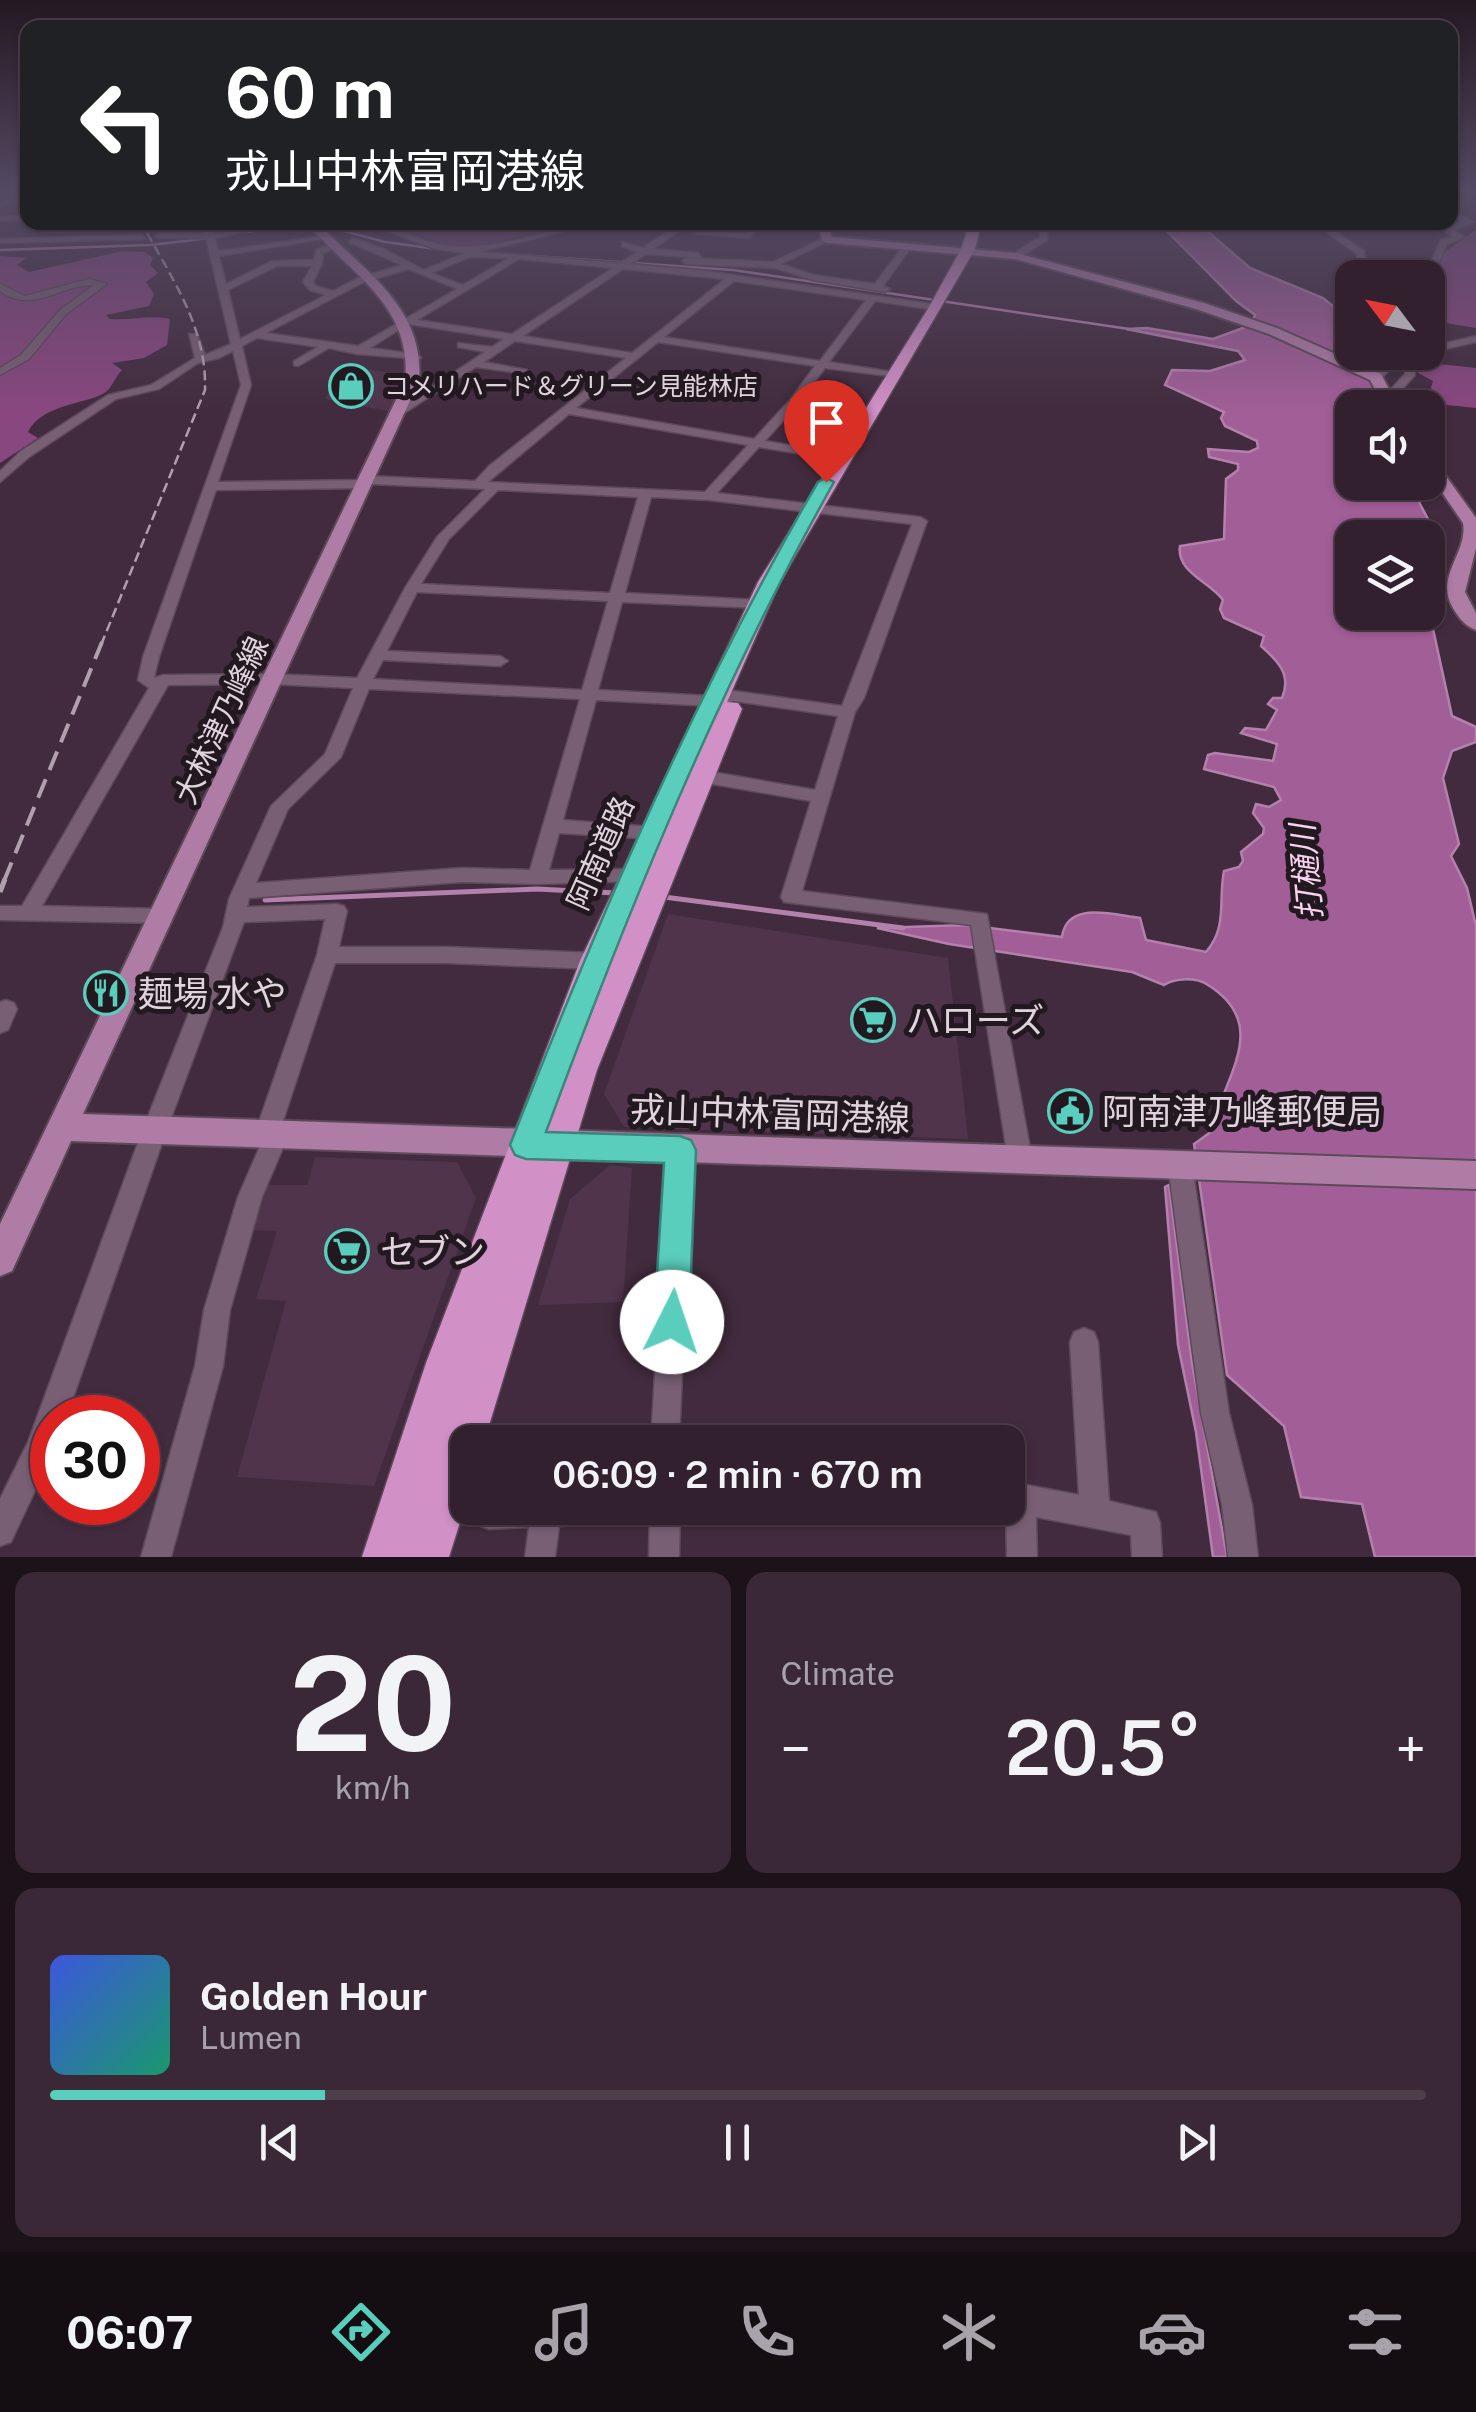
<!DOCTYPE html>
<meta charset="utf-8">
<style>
body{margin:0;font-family:"Public Sans","Noto Sans JP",sans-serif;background:#3a2836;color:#f1f3f6;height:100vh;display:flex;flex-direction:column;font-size:38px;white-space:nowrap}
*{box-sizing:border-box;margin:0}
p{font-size:32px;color:#a8a3aa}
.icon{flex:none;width:55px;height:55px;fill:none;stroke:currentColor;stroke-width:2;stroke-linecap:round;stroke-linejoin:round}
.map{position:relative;height:1557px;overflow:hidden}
.drawer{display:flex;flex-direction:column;gap:15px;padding:15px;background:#1c1219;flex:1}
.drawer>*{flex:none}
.top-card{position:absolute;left:20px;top:20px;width:1438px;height:210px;border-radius:20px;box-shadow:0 2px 8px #0004,0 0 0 2px #4d3e4a;background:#202124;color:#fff;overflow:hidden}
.needle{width:65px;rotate:302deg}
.controls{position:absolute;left:1335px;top:260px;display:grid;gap:20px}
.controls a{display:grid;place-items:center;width:110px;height:110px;border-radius:20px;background:#32202e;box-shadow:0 2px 8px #0004,0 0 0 2px #4d3e4a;font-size:50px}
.speed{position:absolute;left:30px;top:1395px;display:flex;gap:20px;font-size:50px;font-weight:700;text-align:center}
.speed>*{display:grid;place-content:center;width:130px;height:130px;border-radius:50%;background:#32202e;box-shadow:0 2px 8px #0004,0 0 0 2px #4d3e4a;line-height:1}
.speed .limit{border:15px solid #d22;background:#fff;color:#111}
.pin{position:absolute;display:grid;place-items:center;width:85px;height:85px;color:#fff;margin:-102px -42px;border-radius:50% 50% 50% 0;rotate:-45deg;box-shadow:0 0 10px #0007}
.pin .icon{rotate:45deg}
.me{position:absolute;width:110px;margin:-55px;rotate:4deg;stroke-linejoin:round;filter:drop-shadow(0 0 8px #0008)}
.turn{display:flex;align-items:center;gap:35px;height:210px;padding:0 40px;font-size:45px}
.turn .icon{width:130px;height:130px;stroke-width:2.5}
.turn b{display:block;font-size:70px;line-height:85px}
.big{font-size:75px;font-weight:600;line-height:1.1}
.drawer .widget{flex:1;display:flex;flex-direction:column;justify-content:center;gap:15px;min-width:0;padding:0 35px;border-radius:20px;background:#3a2836}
.drawer .dial{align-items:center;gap:0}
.dial b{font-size:130px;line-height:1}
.song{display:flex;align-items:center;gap:30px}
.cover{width:120px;height:120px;border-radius:15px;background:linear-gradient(135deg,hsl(230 70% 55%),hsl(160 70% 35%))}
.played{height:10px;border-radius:5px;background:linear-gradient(90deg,#5acebd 20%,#4d3e4a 20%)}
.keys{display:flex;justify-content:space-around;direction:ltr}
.heat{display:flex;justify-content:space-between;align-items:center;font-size:55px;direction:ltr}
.drawer .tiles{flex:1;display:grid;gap:15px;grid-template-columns:1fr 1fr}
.widget:last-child{grid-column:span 2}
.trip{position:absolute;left:450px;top:1425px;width:575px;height:100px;border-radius:20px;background:#32202e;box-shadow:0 2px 8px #0004,0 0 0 2px #4d3e4a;font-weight:600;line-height:100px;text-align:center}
.tabs{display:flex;height:160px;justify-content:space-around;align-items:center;background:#140d12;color:#a8a3aa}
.tabs .icon{width:70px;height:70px}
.tabs .selected{color:#5acebd}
.tabs b{font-size:45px;color:#f1f3f6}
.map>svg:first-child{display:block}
.built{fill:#50344b}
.green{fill:#663a5f}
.forest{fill:#88477f}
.water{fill:#a15e97;stroke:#b481ac;stroke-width:2.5}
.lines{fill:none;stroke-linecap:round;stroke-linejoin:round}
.stream-far1{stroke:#b481ac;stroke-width:2.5}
.stream{stroke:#b481ac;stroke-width:5}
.minor-casing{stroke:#5c4959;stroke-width:3}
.major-casing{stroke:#5c4959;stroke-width:4}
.highway-casing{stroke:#5c4959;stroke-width:3}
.minor{fill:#795f74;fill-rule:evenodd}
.major{fill:#ae7ca5;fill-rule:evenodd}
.highway{fill:#d190c6;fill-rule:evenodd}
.rail-far2{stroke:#b0a0ad;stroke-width:2.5;stroke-dasharray:10 5;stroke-linecap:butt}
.rail-far1{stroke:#b0a0ad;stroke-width:4;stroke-dasharray:20 10;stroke-linecap:butt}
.rail{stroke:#b0a0ad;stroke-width:5;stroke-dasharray:25 12;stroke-linecap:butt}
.route{fill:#5acebd;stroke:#3a867b;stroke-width:2.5}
.labels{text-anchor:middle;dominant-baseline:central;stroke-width:10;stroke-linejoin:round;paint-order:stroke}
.far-poi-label{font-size:25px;fill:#e1d3de;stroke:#221820;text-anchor:start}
.street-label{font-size:30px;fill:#e1d3de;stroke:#221820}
.water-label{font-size:32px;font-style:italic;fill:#f7d1ef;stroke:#221820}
.near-poi-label{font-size:35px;fill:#e1d3de;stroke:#221820;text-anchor:start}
.near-street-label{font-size:35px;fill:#e1d3de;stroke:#221820}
</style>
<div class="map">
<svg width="1476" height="1557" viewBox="0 0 1476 1557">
<rect width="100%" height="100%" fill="#422b3e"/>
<g class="built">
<polygon points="355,367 408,376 393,412 325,399 339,373 351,372"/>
<polygon points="668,914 948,958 968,1139 624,1127 604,1094"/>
<polygon points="315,1157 457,1162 476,1198 374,1486 237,1477 286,1301 256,1299 277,1231 247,1230 263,1185 307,1185"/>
<polygon points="610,1165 632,1168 623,1302 538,1305 570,1199"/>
</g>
<polygon class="green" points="409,222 554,222 564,227 475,247 445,245 398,228"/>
<g class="forest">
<polygon points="1476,230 1476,328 1428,320 1428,278 1416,278 1435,272 1443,253"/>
<path d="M123,251L145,252L153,258L150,265L158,273L146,282L154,294L149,306L106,315L110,319C131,321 151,314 170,319L167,345L144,358L112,363L122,370C116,376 112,386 108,390C95,404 42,402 28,432L38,438L0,463V256L26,258L17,265L29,272Z"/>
<polygon points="1411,361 1476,368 1476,408 1408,401 1406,394 1422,396 1430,391 1433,381 1418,373"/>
</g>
<g class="water">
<path d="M1159,223H1198L1250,268L1323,298L1352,321V352L1389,353L1393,356L1376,366L1369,377L1386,407L1352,408V482L1415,483L1420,504L1438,538L1428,547V538H1352V612H1428V606L1452,716L1476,727V742L1452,751L1443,778L1459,844L1451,856L1467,888L1476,926V1557H1375L1362,1504L1301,1497L1284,1426L1227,1375L1194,1144L1212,1131C1222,1078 1273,1026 1208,985C1196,977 1175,978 1164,985L1132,972L949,944L877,928L966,925L1062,937C1067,900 1113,915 1140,918L1146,940L1206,952C1228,927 1218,900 1224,871L1239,867L1243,861L1241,852L1263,834L1264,828L1253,813L1256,804L1269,807L1281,800L1274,787L1204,769L1208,755L1215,753L1273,761L1277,744L1241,733L1245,728L1266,730L1277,710L1268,704L1273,698H1282C1292,675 1278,661 1261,646L1264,636L1224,618L1220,609L1223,600C1210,582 1176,572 1180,546L1224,539L1226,479L1238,470V464L1209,457L1208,449L1249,452L1258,448L1257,441L1225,426L1221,418L1224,412L1165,385L1172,370L1210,371L1245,360L1238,351L1126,329L1147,328L1213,339L1251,325L1255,315L1236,301Z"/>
<polygon points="1169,1185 1192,1363 1227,1557 1213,1557 1196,1432 1178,1345 1165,1187"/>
</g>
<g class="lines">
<g class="stream-far1">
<polyline points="318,224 385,242 445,250"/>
<polyline points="239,233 309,224"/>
<polyline points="0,250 150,245 210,238"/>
<polyline points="504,254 733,270 1129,329"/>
</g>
<g class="stream">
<polyline points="664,897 903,928"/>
<polyline points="265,900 537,889 615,893"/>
</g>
<g class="minor-casing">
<g id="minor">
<polygon points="28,195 28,199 0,206 0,202"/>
<polygon points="1450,209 1474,222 1454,230 1464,237 1447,244 1435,272 1412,278 1367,273 1367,278 1358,278 1357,254 1312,222 1322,222 1364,251 1367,268 1407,273 1428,268 1441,240 1453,237 1445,231 1448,226 1463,222 1450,214"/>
<polygon points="28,216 28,220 0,221 0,217"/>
<path d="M203,222H211L214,234L270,222H289L215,238L218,251L325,236L329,238L219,256L226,284L272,261L314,260L316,250L333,243L336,248L323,253L322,263L313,282L316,286L333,291L358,278L402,265L349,242L352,238L384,249L424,270L465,253L435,249L363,222C390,222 413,238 438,244C482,255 541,233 584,222H601L480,252L620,263L638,252L622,246V242L643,248L682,222H692L653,249L698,253L701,258L646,254L630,264L698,270L939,305L941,307L936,310L875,301L829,362L893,372L898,375L897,377L825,368L798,404L765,441L841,454L847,458L845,461L759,447L717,493L920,517L927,521L864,698L855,712L802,891L987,914L1032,1159L1028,1167L1020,1170L1012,1167L1008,1159L971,925L784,902L781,897L811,801L701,782L692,776L701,770L815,790L838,716L734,701L712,706L596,700L563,820L653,827L662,833L653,839L559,833L549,870L634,869L641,871L644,876L641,881L537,884L462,882L249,898L247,907L337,904L344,906L347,911L339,947H446L596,953L603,955L606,961L603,967L596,969L446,963H335L281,1127L288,1136L262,1197L230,1310L223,1366L171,1557H141L195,1366L204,1310L238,1197L261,1144L254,1136L317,955L325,919L244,922L167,1129L66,1418H52V1454L11,1542L0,1546V1499L28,1442L143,1129L223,927L229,899L271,806L325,754L353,688L272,684L168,685L42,906L162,909L169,911L172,916L169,921L162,923L0,920V906H22L149,688L138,680L143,657L241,385L233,351L219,358L198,363L159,389L116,399L29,457L0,482V471L21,451L108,395L151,385L195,358L189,334H197L205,355L231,344L206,238H159L155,236L159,234L205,233ZM470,257L509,258L463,285L431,273ZM519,259L613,268L512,334L417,320ZM277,266H312L303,282L310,290L326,295L240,339L228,290ZM409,269L457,289L358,346L266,333L364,282ZM623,269L725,279L632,353L523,336ZM734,281L866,300L820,361L664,337ZM408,324L504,339L492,347L458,343V347L485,352L394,412V416L398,417L476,367L527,374V370L484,362L515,341L626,358L489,466L475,481L367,476L361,480L218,482L251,385L242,346L257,338L318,347L294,361V365L298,366L329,348L357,354L420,359L421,357L416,354L370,348ZM658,342L815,366L790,400L754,439L576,408ZM569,414L748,445L705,492L488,482ZM371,484L485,489L437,537L405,588L357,678L272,674L163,675L154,678L159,657L216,490L365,488ZM498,490L638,497L610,593L421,584L449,539ZM651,497L708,500L912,524L842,706L734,691L712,696L598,690L622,602L759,608L766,604L759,600L625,593ZM417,592L608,601L582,690L373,679L383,660L500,666L508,661L500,656L387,651ZM369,689L580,699L530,870L462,868L256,883L288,809L341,757Z"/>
<polygon points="1040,222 1048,222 1047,240 1019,258 1013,258 1013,254 1040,237"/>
<polygon points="751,224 771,227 757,229 750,238 693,234 697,232 747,233"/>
<polygon points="142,235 145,239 0,243 0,239"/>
<polygon points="824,238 831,240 781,264 814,275 875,284 905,244 912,246 883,286 890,289 885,292 813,280 775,268 686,264 682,261 686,258 773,262"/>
<path d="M89,279L107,284L66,314L29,359L0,375V368L21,355L60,310L94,285C61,284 32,315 0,291V284L25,296Z"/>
<polygon points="1476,336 1476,342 1428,353 1426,352 1428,347"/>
<path d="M1424,352L1403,360L1414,365L1415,375L1398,394L1379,395V391L1391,389L1405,374V368L1396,364L1380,379H1372L1371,377C1386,358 1400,352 1424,352Z"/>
<polygon points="6,1000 14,1003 17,1009 8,1030 0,1033 0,1002"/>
<polygon points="680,1138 688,1141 692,1149 679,1442 651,1442 668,1149 672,1141"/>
<polygon points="1180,1154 1189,1157 1192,1165 1229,1413 1252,1505 1258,1557 1228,1557 1222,1505 1201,1413 1168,1165 1171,1157"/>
<polygon points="1084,1328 1094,1332 1098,1342 1109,1501 1156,1512 1160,1523 1162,1557 1132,1557 1131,1535 1036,1517 1037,1557 1007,1557 1006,1508 1010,1488 1021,1484 1079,1495 1070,1342 1074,1332"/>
<polygon points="477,1508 633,1508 629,1519 618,1523 559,1526 555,1557 525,1557 529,1527 489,1529 478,1525 474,1514"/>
<polygon points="650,1508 680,1508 679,1557 649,1557"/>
</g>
</g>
<g class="major-casing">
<g id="major">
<path d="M306,222H317C363,271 425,306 419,381L83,1114L1476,1161V1189L71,1141L12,1271L0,1276V1224L405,381C413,305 350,274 306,222Z"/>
<polygon points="817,222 827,222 832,237 1016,253 1204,303 1277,328 1381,374 1399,408 1385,408 1370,380 1269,334 1196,309 1015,259 827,243 822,240"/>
<path d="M1428,456L1433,458L1476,518V548L1465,592L1476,613V630C1465,626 1459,618 1453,608C1434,577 1468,553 1463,523L1428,472Z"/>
</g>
</g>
<g class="highway-casing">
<polygon id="highway" points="970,222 982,222 975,249 780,582 727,702 738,703 742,709 597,1070 484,1442 468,1442 468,1497 449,1557 362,1557 426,1363 580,961 758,582 929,307 961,249"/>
</g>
<use href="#minor" class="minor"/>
<use href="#major" class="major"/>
<use href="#highway" class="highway"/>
<path class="rail-far2" d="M101,645L205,390C207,326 170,276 141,222"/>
<polyline class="rail-far1" points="4,881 102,642"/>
<polyline class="rail" points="0,892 5,879"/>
</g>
<linearGradient id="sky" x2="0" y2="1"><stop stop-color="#241822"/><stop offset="0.47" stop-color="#544a63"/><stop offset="1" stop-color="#544a63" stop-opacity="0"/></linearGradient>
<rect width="1476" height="411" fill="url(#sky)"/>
<path class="route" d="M826,478L834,482C718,689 628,910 546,1132L680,1136L691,1140L696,1150L689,1322L684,1335L672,1340L659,1335L654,1322L664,1163L526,1159L515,1155L510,1145C599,918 695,693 818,482Z"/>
<defs>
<g id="shop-ring" transform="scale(2.25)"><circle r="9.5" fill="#221820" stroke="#5acebd" stroke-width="1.5"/><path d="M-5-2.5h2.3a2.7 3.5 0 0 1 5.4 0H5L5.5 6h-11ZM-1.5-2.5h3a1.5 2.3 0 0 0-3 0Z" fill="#5acebd"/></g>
<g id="restaurant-ring" transform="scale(2.25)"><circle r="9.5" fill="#221820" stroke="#5acebd" stroke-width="1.5"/><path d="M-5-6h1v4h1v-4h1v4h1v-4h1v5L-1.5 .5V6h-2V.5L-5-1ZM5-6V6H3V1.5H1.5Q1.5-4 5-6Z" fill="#5acebd"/></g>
<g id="supermarket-ring" transform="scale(2.25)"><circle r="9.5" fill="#221820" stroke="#5acebd" stroke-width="1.5"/><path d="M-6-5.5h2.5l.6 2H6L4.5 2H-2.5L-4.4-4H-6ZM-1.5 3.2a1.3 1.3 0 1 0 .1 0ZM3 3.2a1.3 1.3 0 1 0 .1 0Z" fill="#5acebd"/></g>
<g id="civic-ring" transform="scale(2.25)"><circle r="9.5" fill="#221820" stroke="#5acebd" stroke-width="1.5"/><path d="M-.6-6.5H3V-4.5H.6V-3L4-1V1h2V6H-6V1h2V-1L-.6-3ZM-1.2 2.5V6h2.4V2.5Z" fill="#5acebd"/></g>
</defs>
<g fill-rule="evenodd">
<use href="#shop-ring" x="351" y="386"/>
<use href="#restaurant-ring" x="106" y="993"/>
<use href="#supermarket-ring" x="873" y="1020"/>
<use href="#civic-ring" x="1070" y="1111"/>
<use href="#supermarket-ring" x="347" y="1251"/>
</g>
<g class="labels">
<g class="far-poi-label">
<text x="384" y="386">コメリハード＆グリーン見能林店</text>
</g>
<g class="street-label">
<text transform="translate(221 720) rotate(-65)">大林津乃峰線</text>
<text transform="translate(600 853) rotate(-66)">阿南道路</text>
</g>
<g class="water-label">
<text transform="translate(1306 872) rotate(-95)">打樋川</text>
</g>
<g class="near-poi-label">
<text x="138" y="993">麺場 水や</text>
<text x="906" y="1020">ハローズ</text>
<text x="1102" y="1111">阿南津乃峰郵便局</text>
<text x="380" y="1251">セブン</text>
</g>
<g class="near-street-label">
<text transform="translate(770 1114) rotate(2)">戎山中林富岡港線</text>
</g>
</g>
</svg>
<div class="controls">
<a><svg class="needle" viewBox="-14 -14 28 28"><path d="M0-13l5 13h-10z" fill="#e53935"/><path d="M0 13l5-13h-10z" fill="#a8a3aa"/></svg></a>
<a><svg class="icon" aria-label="sound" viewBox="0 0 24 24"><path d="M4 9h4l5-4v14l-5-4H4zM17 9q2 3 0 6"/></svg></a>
<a><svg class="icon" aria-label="layers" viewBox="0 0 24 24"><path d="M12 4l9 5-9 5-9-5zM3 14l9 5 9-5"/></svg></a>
</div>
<div class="speed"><div class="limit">30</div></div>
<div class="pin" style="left:826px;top:482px;background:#d93025"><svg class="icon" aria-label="arrive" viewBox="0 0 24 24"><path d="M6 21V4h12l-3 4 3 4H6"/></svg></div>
<svg class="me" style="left:672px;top:1322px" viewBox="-20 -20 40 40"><circle r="19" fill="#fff"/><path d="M0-13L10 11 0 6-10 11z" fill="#5acebd"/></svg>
<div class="trip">06:09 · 2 min · 670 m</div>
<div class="top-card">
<div class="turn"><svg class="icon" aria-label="left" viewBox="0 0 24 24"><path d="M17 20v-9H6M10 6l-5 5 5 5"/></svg><div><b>60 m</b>戎山中林富岡港線</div></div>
</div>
</div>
<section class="drawer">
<div class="tiles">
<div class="widget dial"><b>20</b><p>km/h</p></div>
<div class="widget"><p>Climate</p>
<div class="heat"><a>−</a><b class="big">20.5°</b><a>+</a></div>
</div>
<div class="widget">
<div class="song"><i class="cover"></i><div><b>Golden Hour</b><p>Lumen</p></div></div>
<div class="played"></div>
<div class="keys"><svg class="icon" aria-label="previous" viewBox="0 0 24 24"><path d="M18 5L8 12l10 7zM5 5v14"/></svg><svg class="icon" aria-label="pause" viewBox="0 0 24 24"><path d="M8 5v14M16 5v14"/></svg><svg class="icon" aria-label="next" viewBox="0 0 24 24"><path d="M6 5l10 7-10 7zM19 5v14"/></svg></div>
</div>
</div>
</section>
<nav class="tabs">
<b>06:07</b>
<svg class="icon selected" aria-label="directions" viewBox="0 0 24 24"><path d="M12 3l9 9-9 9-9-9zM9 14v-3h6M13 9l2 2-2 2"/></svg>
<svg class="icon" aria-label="music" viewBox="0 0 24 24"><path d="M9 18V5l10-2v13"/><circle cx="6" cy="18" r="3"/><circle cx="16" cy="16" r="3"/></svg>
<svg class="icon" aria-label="phone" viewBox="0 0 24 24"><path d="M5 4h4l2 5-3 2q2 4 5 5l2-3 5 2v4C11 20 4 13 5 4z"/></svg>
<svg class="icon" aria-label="climate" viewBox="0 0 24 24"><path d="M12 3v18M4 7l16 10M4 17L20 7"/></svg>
<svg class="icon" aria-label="car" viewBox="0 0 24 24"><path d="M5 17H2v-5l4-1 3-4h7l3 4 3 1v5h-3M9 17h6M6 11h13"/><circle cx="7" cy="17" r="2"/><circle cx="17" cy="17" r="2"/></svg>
<svg class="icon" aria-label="filters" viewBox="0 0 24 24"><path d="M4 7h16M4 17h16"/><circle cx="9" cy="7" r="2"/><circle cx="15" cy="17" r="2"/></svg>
</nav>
